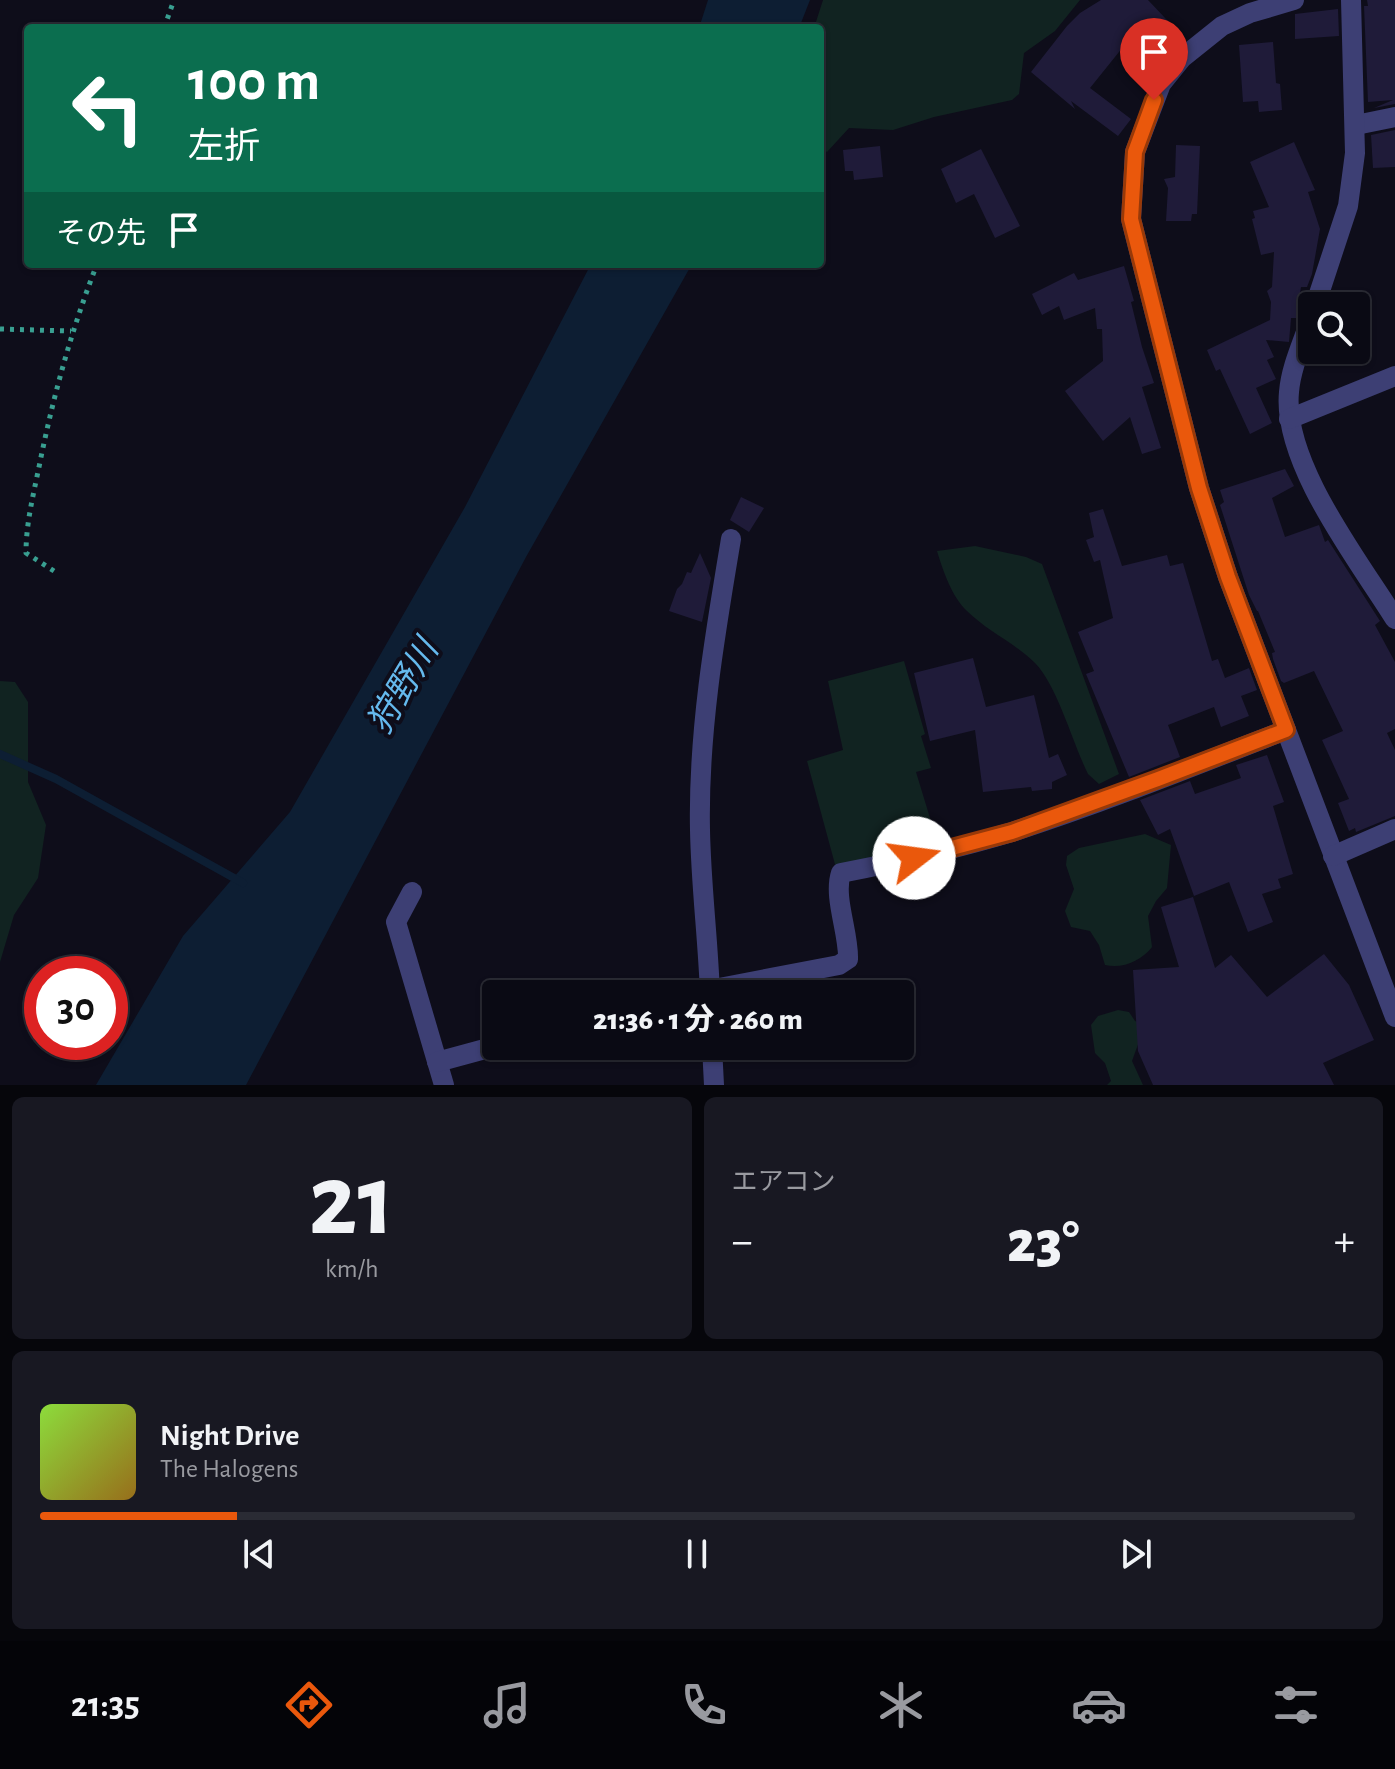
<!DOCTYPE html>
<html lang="ja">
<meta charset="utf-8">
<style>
body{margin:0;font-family:"Alegreya Sans","Noto Sans JP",sans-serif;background:#181822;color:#f1f3f6;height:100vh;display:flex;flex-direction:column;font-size:30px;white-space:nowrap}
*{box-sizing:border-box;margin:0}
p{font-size:26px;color:#999aa0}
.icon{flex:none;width:44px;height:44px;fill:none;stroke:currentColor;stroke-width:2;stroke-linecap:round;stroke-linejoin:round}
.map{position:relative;height:1085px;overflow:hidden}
.drawer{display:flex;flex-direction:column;gap:12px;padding:12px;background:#06060b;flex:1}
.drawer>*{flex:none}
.top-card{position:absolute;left:24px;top:24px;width:800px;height:244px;border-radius:8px;box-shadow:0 2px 6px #0004,0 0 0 2px #2a2b34;background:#0b6e4f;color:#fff;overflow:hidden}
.fabs{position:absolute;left:1298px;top:292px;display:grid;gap:16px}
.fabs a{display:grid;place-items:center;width:72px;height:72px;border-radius:8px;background:#0a0a14;box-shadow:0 2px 6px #0004,0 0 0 2px #2a2b34;font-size:40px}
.speed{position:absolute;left:24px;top:956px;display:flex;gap:16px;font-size:40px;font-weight:700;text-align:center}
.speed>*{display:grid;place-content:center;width:104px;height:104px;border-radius:50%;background:#0a0a14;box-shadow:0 2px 6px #0004,0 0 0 2px #2a2b34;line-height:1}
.speed .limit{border:12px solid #d22;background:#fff;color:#111}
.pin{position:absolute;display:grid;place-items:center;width:68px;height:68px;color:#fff;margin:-82px -34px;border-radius:50% 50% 50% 0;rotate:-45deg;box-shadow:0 0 8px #0007}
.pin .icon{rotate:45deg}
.me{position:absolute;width:88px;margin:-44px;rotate:75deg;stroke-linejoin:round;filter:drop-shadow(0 0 6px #0008)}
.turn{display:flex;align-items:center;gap:28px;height:168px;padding:0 32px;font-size:36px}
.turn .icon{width:104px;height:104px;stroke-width:2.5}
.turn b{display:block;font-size:56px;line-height:68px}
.then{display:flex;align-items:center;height:76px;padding:0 32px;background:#0003;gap:16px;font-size:30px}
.big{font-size:60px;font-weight:800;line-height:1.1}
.drawer .card{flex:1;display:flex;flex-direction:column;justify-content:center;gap:12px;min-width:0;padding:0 28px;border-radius:12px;background:#181822}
.drawer .dial{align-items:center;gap:0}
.dial b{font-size:104px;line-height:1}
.song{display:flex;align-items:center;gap:24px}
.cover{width:96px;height:96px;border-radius:12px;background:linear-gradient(135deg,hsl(90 70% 55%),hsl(40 70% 35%))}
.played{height:8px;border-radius:4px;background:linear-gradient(90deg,#ea580c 15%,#2a2b34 15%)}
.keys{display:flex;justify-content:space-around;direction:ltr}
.heat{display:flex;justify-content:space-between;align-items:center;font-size:44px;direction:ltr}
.drawer .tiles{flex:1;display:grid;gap:12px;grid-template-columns:1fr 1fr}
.card:last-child{grid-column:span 2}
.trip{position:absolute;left:482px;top:980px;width:432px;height:80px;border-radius:8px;background:#0a0a14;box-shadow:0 2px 6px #0004,0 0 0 2px #2a2b34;font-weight:800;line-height:80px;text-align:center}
.menu{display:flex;height:128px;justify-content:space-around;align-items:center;background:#040408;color:#999aa0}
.menu .icon{width:56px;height:56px}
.menu .on{color:#ea580c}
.menu b{font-size:36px;color:#f1f3f6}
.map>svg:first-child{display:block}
.green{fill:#112321}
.water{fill:#0d1e33}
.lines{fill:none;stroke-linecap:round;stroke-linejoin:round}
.stream{stroke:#0d1e33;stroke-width:8}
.building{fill:#1f1b39}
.path{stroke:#399f91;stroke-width:5;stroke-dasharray:4 6;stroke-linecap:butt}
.minor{stroke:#3d3f74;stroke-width:20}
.route-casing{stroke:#983908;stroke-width:20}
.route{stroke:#ea580c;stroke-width:14}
.labels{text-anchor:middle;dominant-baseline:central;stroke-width:8;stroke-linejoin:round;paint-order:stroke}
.water-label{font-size:34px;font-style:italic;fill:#65b9ed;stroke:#0e0d1a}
</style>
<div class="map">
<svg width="1395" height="1085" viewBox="0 0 1395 1085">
<rect width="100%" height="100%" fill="#0e0d1a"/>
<g class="green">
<polygon points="823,0 1080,0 1055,31 1024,53 1019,94 1012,100 934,117 893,130 849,128 827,152 820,147 820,28 814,28"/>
<path d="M975,546L1026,557L1042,564L1119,774L1099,784L1088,774C1073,744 1057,685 1035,663C1015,643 987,631 967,611C952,597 943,571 937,551Z"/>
<polygon points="904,661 925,734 921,736 931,768 916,772 937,841 836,868 807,761 843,750 828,681"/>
<polygon points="0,681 15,682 28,702 28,782 46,825 38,878 14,915 0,962"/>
<path d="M1145,834L1171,845L1167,888L1156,901L1148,916L1152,947C1141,961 1123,969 1105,965L1099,945L1090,931L1071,927L1065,911L1074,889L1066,865L1067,856L1079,848Z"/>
<polygon points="1118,1010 1129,1012 1135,1021 1145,1025 1132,1061 1143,1085 1107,1085 1111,1081 1105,1063 1095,1053 1091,1025 1098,1016"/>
</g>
<g class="water">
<polygon points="708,0 810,0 799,28 699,28"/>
<polygon points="591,264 692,264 526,557 246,1085 96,1085 183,936 290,812 465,507"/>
</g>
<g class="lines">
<polyline class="stream" points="0,754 56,779 243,883"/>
</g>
<g class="building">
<polygon points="1101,0 1148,0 1182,36 1150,65 1127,42 1090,88 1131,119 1118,136 1071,101 1075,109 1031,72 1067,26 1080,13"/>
<polygon points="1367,0 1395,0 1395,104 1374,108 1393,100 1368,102 1364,6 1368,6"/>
<polygon points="1338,9 1339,36 1295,39 1295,14"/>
<polygon points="1273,42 1276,83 1280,84 1282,110 1259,112 1258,101 1243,102 1239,45"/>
<polygon points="1395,130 1395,167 1373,168 1371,135"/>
<polygon points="1294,142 1315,190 1308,192 1320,229 1312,274 1307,287 1301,287 1296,318 1291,318 1289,342 1266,340 1274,357 1267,360 1276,379 1256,388 1272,423 1250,434 1220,369 1216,371 1207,350 1270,320 1271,302 1267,291 1272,287 1274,252 1261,255 1252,219 1255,218 1253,211 1269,207 1250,162"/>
<polygon points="1176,145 1200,146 1197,214 1192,214 1191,221 1166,221 1168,188 1164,179 1175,177"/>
<polygon points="880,146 883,177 854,180 853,171 845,171 843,150"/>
<polygon points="981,149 1020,226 995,238 974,194 956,203 941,169"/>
<polygon points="1124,266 1134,301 1131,302 1142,347 1154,383 1142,387 1161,448 1142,454 1130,417 1103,441 1065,391 1103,361 1102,329 1097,329 1095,308 1064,320 1059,306 1042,315 1032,294 1074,273 1078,280"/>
<polygon points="1285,469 1294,486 1272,498 1285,537 1319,525 1325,542 1328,540 1380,621 1375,625 1395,662 1395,729 1387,733 1395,750 1395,816 1356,832 1355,828 1349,831 1338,803 1349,799 1322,740 1343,731 1314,671 1284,683 1281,681 1273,659 1272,653 1275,652 1258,611 1257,611 1249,595 1220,505 1224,502 1220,490"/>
<polygon points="741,497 764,508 749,532 730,520"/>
<polygon points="1103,509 1122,566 1167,555 1170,566 1183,563 1212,661 1218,659 1225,678 1249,668 1257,690 1241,696 1249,716 1221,727 1214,707 1168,725 1180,757 1129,777 1086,674 1094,671 1078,632 1113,618 1100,560 1094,562 1086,540 1094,537 1089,513"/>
<polygon points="700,553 711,578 702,622 669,611 677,589 682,584 687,572 691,573"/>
<polygon points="973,658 986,707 1034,695 1049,758 1058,754 1067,775 1052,782 1052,789 1032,791 1031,787 983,792 975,730 930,741 914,673"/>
<polygon points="1267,755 1284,802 1273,806 1293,874 1278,879 1281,888 1262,894 1273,922 1248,932 1229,882 1194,896 1170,829 1158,835 1140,800 1190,781 1195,794 1241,778 1236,765"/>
<polygon points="1193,897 1215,968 1231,955 1267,997 1324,954 1349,985 1374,1040 1323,1063 1334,1085 1153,1085 1138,1051 1133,970 1179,967 1161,907"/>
</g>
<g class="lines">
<g class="path">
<polyline points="164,28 174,0"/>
<polyline points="0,329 71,331"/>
<path d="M54,571L26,553C26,524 33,496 39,467C53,397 71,331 97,264"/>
</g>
<g class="minor">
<polyline points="1294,0 1250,13 1222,26 1182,58 1161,84 1135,152 1131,219 1199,488 1228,577 1395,1017"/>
<polyline points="1356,125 1395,117"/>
<polyline points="1315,306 1348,206 1355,153 1351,0"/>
<path d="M1312,315C1304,340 1291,366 1289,392C1282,463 1359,561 1395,619"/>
<polyline points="1289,419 1395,376"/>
<polyline points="1333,856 1395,829"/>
<polyline points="412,892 396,922 444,1085"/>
<path d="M688,994L839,965L848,959C849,933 833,897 841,873C898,862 956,849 1012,832C1105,802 1196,765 1286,730"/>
<path d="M710,994C708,939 701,885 700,830C698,733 715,634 731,539"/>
<polyline points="712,1046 714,1085"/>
<polyline points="437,1062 496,1046"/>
</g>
</g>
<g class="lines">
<g class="route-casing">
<polyline id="route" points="914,858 1012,832 1158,779 1286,730 1228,577 1199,488 1131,219 1135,152 1154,100"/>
</g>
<use href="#route" class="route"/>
</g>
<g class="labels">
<g class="water-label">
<text transform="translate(404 687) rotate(-59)">狩野川</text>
</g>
</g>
</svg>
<div class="fabs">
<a><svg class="icon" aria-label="search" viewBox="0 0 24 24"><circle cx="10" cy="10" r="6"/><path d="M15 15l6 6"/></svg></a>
</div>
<div class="speed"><div class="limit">30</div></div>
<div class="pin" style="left:1154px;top:100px;background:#d93025"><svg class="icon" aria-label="arrive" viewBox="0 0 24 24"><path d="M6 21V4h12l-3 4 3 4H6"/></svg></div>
<svg class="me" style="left:914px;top:858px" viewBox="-20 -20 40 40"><circle r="19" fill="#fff"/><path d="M0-13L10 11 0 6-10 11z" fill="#ea580c"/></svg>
<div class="trip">21:36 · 1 分 · 260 m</div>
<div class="top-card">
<div class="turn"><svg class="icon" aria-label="left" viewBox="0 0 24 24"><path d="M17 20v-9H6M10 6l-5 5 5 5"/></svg><div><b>100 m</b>左折</div></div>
<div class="then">その先<svg class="icon" aria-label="arrive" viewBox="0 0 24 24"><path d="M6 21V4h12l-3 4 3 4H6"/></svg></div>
</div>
</div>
<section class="drawer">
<div class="tiles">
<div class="card dial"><b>21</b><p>km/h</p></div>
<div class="card"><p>エアコン</p>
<div class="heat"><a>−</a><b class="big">23°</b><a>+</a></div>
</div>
<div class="card">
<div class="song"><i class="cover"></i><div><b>Night Drive</b><p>The Halogens</p></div></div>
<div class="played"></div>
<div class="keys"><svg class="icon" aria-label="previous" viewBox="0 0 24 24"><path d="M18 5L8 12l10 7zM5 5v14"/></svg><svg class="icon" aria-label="pause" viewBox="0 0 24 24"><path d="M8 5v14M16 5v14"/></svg><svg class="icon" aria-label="next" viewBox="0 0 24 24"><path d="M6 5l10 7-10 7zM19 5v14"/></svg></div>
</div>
</div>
</section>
<nav class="menu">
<b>21:35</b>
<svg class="icon on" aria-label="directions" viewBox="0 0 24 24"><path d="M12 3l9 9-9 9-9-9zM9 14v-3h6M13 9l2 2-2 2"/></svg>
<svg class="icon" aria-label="music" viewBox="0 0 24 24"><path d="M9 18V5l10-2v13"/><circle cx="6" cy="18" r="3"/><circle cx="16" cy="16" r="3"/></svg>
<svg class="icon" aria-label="phone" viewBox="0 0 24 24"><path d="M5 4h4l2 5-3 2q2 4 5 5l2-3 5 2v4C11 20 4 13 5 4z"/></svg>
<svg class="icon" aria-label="climate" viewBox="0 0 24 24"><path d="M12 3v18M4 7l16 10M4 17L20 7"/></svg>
<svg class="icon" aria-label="car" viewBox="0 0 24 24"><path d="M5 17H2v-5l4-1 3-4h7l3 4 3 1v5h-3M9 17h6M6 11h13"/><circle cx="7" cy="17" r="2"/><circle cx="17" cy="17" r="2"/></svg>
<svg class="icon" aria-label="filters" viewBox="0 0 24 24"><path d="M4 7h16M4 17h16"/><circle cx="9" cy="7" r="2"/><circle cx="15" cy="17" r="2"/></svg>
</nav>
